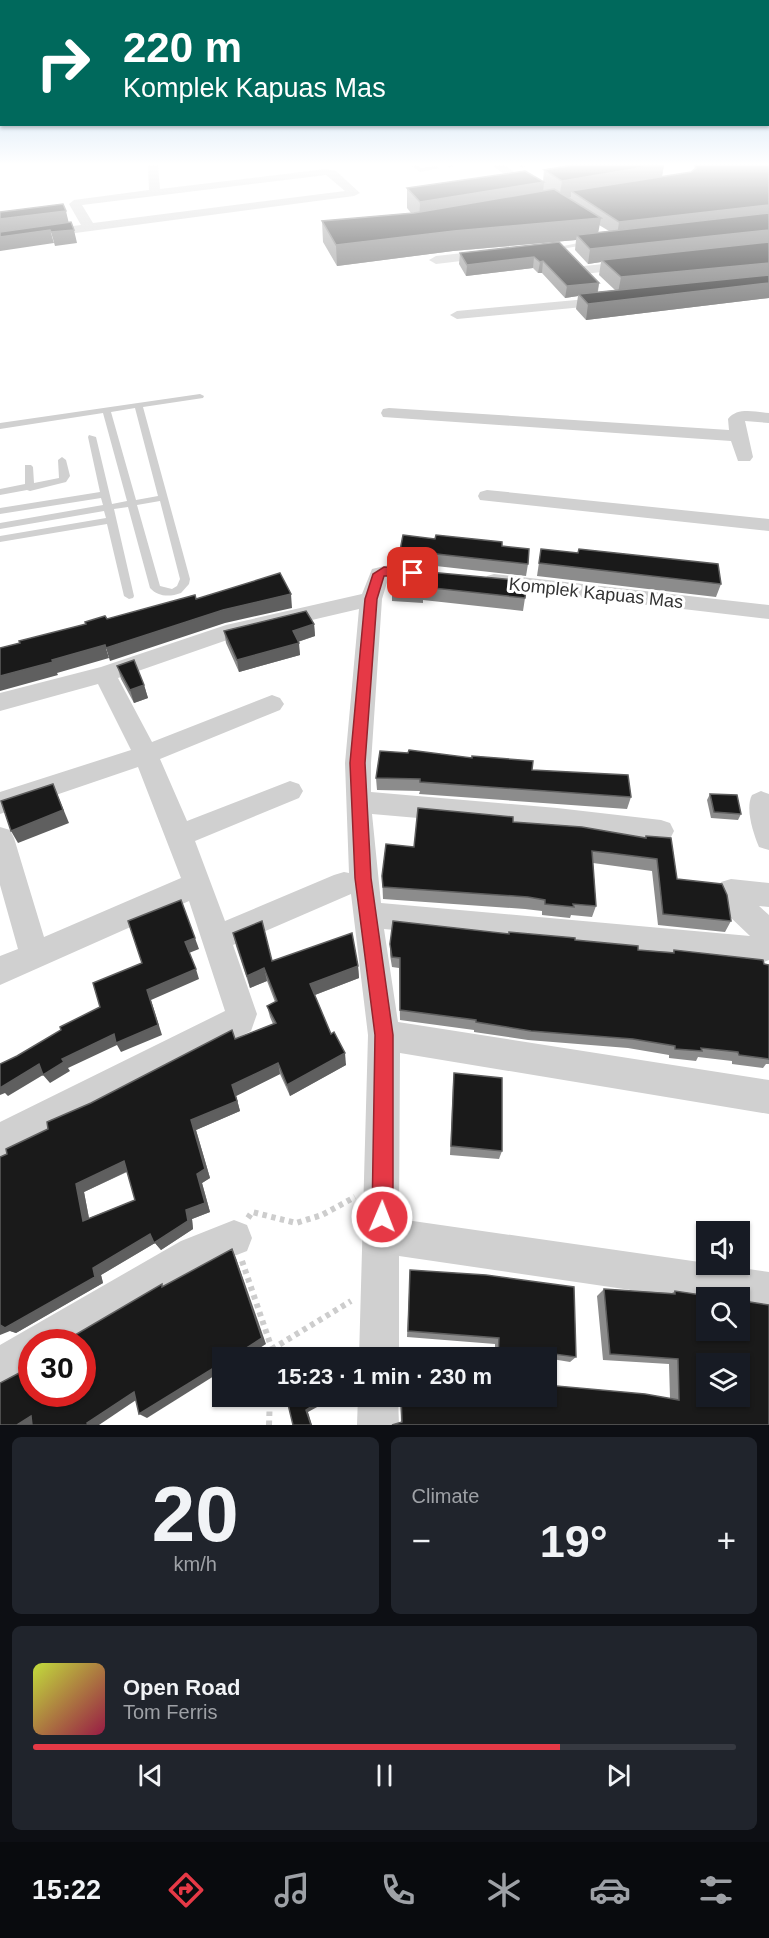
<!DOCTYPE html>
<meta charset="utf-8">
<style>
body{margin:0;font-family:Arial,sans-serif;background:#20242c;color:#f1f3f6;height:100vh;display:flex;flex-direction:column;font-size:22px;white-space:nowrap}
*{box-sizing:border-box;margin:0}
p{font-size:20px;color:#9ea1a6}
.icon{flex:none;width:33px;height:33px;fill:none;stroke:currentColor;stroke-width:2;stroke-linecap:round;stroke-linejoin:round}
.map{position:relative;height:1425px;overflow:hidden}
.side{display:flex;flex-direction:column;gap:12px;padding:12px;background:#0d0f14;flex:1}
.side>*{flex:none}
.guide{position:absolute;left:0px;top:0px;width:770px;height:126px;box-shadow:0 2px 4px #0004;background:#00695c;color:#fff;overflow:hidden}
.controls{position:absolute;left:696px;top:1221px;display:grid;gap:12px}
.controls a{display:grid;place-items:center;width:54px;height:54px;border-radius:0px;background:#171b24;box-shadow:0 2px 4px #0004;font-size:30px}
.speed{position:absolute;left:18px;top:1329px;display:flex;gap:12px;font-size:30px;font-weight:700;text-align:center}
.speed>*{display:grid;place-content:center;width:78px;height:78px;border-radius:50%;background:#171b24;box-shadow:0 2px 4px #0004;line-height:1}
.speed .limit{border:9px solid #d22;background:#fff;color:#111}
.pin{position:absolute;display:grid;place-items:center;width:51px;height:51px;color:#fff;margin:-26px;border-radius:12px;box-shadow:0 3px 9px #0006}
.me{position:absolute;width:66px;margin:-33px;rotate:1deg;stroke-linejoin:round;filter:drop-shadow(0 0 4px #0008)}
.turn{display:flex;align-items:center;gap:21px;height:126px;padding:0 24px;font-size:27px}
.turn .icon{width:78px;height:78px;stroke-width:2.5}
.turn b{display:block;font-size:42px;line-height:51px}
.big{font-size:45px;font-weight:700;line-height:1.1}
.side .tile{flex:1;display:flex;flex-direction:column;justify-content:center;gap:9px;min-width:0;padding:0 21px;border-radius:9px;background:#20242c}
.side .dial{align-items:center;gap:0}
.dial b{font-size:78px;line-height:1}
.song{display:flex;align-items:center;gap:18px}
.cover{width:72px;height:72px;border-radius:9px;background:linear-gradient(135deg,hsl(70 70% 55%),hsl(340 70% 35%))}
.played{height:6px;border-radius:3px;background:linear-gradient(90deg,#e63946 75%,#363941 75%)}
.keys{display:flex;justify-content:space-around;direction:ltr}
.heat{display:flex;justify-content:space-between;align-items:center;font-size:33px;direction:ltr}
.side .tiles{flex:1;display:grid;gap:12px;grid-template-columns:1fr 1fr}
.tile:last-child{grid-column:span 2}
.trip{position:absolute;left:212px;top:1347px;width:345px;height:60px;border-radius:0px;background:#171b24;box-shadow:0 2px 4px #0004;font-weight:700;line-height:60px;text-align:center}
.dock{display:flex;height:96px;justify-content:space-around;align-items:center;background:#090b0e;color:#9ea1a6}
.dock .icon{width:42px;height:42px}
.dock .active{color:#e63946}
.dock b{font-size:27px;color:#f1f3f6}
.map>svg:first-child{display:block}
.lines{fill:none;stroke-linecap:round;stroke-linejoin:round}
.path{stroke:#cdcdcd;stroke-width:6;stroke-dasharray:4.5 4.5;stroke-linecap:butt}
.lane{fill:#d0d0d0;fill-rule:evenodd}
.street{fill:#d0d0d0;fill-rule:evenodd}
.wall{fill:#8c8c8c;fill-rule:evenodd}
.shaded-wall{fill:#5f5f5f}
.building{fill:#1a1a1a;stroke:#5f5f5f;stroke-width:1.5;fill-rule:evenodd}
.route{fill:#e63946;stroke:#96252e;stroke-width:1.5}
.labels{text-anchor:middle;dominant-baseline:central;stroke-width:6;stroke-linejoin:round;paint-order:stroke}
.street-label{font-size:18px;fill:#333;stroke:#fff}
</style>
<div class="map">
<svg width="769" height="1425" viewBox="0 0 769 1425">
<rect width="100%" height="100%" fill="#fff"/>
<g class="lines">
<g class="path">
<polyline points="248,1218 252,1212 296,1223 322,1215 355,1197"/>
<polyline points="242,1261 272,1349 271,1358"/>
<polyline points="272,1349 351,1301"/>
<polyline points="269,1425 270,1396"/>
</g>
<g class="lane">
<polygon points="411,165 417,165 421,168 436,166 439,168 420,172"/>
<polygon points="447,165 456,165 449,168"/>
<polygon points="519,165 524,165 525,166 522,168"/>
<polygon points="589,241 592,243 591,244 561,249 558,247"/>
<path d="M200,394L204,396L203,398L143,407L190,579L189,584L181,593C170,597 158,597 150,588L128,507L114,509L134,596L133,598L129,599L124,596L107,524L0,542V536L106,518L104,511L0,529V523L103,505L101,498L0,514V508L100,492L88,437L89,435L96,437L112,504L127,501L103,413L0,429V423ZM135,408L158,496L136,500L111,412ZM160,501L180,579L177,586L172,589L160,586L137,505Z"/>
<polygon points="62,457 66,460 70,476 66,482 30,491 27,490 0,495 0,489 25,484 25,465 31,465 33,467 34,483 59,478 58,460"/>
</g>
<g class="street">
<path d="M148,165H158L160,189L326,169L336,171L360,193L354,196L0,243V235L81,225L69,204L74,200L149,190ZM326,175L345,191L93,223L82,205Z"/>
<polygon points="491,165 504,165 541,190 535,193 531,192"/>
<polygon points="490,250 496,254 495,257 436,264 429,260 436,256"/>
<polygon points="632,261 639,265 637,268 584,274 577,270 584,266"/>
<polygon points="609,297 616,301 614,304 457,319 450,315 457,311"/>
<path d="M389,408L729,430L728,419C737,407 755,412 769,413V423L745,421L753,457L750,461H738L731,441L383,417L381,413L383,409Z"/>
<polygon points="487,490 769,519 769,531 480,500 478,496 480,492"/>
<path d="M393,564L434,569L437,574L434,579L427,581L388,579L382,599L371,763V792L557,808L661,820L670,823L674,831L670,839L661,842L557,830L372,814L381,903L750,936L727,914L717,891L721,882L731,879L769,883V907L759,906L769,915V960L759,964L384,929L398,1022L769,1080V1114L400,1053L399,1219L769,1272V1310L740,1306V1298H706V1301L399,1256V1358H359L368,1035L351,894L233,945L257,1014L251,1031L0,1157V1122L225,1011L189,901L0,985V956L18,949L0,885V827L10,830L14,838L44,937L181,878L138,767L0,814V792L131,750L98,684L0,711V693L101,667L226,625L362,594L372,569ZM359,609L345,763L349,873L344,872L334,875L225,921L195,841L299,798L303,791L299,784L290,781L187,821L160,759L280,710L284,704L280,698L272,695L152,742L118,678L230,639Z"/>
<polygon points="494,574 769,605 769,619 487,586 484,581 487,576"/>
<path d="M761,791L769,794V850L759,847C753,833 745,808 752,795Z"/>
<polygon points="234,1220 247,1225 252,1238 247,1251 206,1267 79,1342 32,1342 32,1371 0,1387 0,1345 181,1241"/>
<polygon points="358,1396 398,1396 399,1425 357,1425"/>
</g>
</g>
<g class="wall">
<path d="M573,165H664L662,177L691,172L694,170L695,166L769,165V298L586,320L576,309L578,296L565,298L542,273H538L533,268L466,276L459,264L460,253L559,242L599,283L598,292L615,290L599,275L601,262L588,264L575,250L576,240L453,251L337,266L323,242L322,221L411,213L407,208V188L543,182L544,170ZM599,225L609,231L598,232Z"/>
<polygon points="502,546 528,564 526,576 400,562 400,550"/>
<polygon points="541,549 721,584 716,597 537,576"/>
<polygon points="396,569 525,598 523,611 423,600 423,603 392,601 392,587"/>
<polygon points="314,624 315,636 298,642 300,655 239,672 226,643 224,631"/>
<polygon points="117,666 144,685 148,698 134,703 121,679"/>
<polygon points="532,770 631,797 627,809 419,794 420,791 377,790 376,778"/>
<polygon points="710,794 741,814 738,820 711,818 707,800"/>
<polygon points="513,822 645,838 646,836 677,879 731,921 725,932 658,925 652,871 593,863 596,906 592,917 571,915 570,918 542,915 542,911 525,909 383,899 382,876 414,847"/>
<path d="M233,933L272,961L358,966L359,978L315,995L331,1034L346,1065L290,1096L280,1074L236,1096L240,1111L196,1130L210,1178L202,1183L210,1212L192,1219L193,1229L161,1250L155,1243L101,1275L103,1283L16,1333L10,1331L0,1157L235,1039L273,1024L270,1017L267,1006L275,1002L267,981L250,988L236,946ZM127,1172L135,1200L89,1218L84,1192Z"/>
<polygon points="508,934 575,940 638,950 673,952 674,950 769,965 769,1064 766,1064 763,1068 732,1064 732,1061 698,1057 696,1061 669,1058 669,1055 628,1048 528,1040 474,1032 474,1030 400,1020 399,968 392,967 390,955 390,944"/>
<polygon points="454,1073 502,1151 499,1159 450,1155 453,1083"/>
<polygon points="410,1270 576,1357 570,1362 546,1358 532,1357 532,1358 495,1358 495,1344 407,1337"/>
<polygon points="604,1289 672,1293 675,1291 769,1425 401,1422 400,1396 546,1396 670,1398 669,1364 603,1360 597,1296"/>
</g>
<g class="shaded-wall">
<polygon points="657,165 664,165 661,181 571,191 571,197 559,199 562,181"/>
<polygon points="544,182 542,202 419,222 420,202"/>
<polygon points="769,205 769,219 617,236 619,222"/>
<polygon points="66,211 69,224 0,233 0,219"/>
<polygon points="601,218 597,239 577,235 576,240 453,251 337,266 336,245 454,231"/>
<polygon points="50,230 54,243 0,251 0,237"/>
<polygon points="74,230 77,243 55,246 51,232"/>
<polygon points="769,230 769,244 602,260 601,262 588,264 590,249"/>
<polygon points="534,257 533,268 466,276 467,265"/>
<polygon points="543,261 542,273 538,273 540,262"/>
<polygon points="769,263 769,278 618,293 621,277"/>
<polygon points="599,283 597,294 579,294 578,296 565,298 567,286"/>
<polygon points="769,283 769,298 586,320 588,304"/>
<polygon points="291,594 292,608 225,623 110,661 106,648 223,610"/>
<polygon points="314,624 315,636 294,643 293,631"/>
<polygon points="299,643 300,655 239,672 237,660"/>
<polygon points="105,645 109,658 57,673 58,675 0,691 0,676 52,660"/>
<polygon points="144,685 148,698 134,703 130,690"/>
<polygon points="53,784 69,823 18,843 11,831"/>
<polygon points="195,938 199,949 189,953 185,942"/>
<polygon points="358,966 359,978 312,996 310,984"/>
<polygon points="264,968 267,981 250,988 247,976"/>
<polygon points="196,969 199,979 151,1000 162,1035 121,1052 117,1045 68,1068 70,1071 50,1083 43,1075 8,1096 5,1093 0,1095 0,1084 39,1064 62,1059 147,990"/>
<polygon points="345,1053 346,1065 290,1096 287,1085"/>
<polygon points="278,1063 280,1074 236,1096 240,1111 196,1130 210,1178 202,1183 210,1212 192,1219 193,1229 161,1250 155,1243 101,1275 103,1283 16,1333 10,1331 0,1335 0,1325 186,1210 197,1174 191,1120 232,1085"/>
<polygon points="124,1161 130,1170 84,1192 91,1229 83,1221 76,1184"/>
<polygon points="232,1249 236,1258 266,1344 244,1358 231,1358"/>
<polygon points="222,1363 222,1371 147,1418 139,1414"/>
<polygon points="134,1392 142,1396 99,1425 88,1425 87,1423"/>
<polygon points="315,1396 319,1406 308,1412 312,1425 311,1425 306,1410"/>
<polygon points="31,1416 35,1425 17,1425"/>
</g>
<g class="building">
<polygon points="573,165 657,165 562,181 544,170"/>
<polygon points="769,165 769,205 619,222 571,191 691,172 696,168 695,166 696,165"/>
<polygon points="525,171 544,182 420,202 407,188"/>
<polygon points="554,189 601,218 454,231 336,245 322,221 414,213"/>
<polygon points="63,204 66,211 0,219 0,212"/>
<polygon points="769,213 769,230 590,249 577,235"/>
<polygon points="71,222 74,230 51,232 50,230 0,237 0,232"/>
<polygon points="559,242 599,283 567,286 543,261 540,262 534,257 467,265 460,253"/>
<polygon points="769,242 769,263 621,277 602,260"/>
<polygon points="769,275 769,283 588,304 579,294"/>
<polygon points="403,535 435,539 436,535 502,542 502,546 529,549 528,564 400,550"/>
<polygon points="541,549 578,553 579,549 718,564 721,584 539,563"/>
<polygon points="396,569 527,581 525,598 424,587 423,590 392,587"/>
<polygon points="280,573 291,594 223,610 106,648 105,645 52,660 53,662 0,676 0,648 20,643 19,641 86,624 85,622 105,616 107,619 195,595 196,599"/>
<polygon points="306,611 314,624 293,631 299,643 237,660 224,631"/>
<polygon points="134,660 144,685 130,690 117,666"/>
<polygon points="409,750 472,758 472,756 533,761 532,770 628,775 631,797 420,782 420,779 376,778 380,751 408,753"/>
<polygon points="53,784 63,810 11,831 1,801"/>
<polygon points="710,794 737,795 741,814 714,812"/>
<polygon points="418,808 513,817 513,822 582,827 646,838 646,836 671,838 677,879 722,884 727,895 731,921 663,914 657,859 610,853 592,851 596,906 573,904 574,907 545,904 545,900 528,897 383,887 382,876 386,844 414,847"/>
<polygon points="181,900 195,938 185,942 196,969 147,990 158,1025 116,1043 114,1034 62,1059 64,1062 43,1075 39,1064 0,1088 0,1064 17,1056 61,1030 60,1027 100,1007 93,983 142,963 128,921"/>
<path d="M262,921L272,961L352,933L358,966L310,984L331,1034L334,1032L345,1053L287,1085L278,1063L232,1085L237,1101L191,1120L205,1169L197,1174L205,1203L186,1210L188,1221L154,1243L150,1234L93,1268L95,1277L5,1328L0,1325V1157L7,1154L6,1149L48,1129L47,1122L91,1103L232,1030L235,1039L276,1023L267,1006L277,1001L264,968L247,976L233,933ZM124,1161L135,1200L83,1221L76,1184Z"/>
<polygon points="393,921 509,934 509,932 575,938 575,940 638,946 638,950 674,953 674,950 763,960 764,964 769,965 769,1059 739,1055 738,1052 701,1048 702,1051 675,1049 675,1046 633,1039 531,1031 476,1022 476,1020 400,1010 400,958 392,957 390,944"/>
<polygon points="454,1073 502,1078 502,1151 451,1146"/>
<polygon points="232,1249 262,1338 231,1358 222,1358 222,1363 139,1414 134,1392 87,1423 88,1425 32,1425 31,1416 17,1425 0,1425 0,1383 23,1371 22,1356 32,1351 32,1394 82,1394 82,1342 45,1342 51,1338 70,1338 162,1284 162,1287"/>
<polygon points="410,1270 486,1275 574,1287 576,1357 532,1351 532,1358 498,1358 499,1338 408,1331"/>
<path d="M604,1289L675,1294V1291L715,1297L722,1294L748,1299L750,1302L769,1305V1425H392L402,1422L401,1396H546V1385L645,1394L679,1400L678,1359L610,1354ZM706,1298H740V1330H706ZM706,1364H740V1396H706Z"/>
<polygon points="286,1396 315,1396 317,1403 306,1410 311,1425 293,1425"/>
</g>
<linearGradient id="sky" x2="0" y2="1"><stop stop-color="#9ec6ea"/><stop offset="0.45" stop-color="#fff"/><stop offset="1" stop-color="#fff" stop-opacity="0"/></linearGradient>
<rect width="769" height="365" fill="url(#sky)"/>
<polygon class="route" points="384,567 413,569 419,573 413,576 384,576 377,599 365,763 371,878 393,1035 393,1217 390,1224 382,1227 375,1224 372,1217 375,1035 355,878 350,763 365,599 373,574"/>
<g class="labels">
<g class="street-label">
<text transform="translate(596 593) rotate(6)">Komplek Kapuas Mas</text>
</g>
</g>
</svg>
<div class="controls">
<a><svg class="icon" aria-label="sound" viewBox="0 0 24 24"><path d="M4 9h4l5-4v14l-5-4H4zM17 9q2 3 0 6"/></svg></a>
<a><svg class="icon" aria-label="search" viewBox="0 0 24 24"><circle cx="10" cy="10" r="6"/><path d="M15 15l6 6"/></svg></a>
<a><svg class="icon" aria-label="layers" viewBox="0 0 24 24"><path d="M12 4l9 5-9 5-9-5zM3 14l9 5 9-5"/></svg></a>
</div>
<div class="speed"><div class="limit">30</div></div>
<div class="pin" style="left:413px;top:573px;background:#d93025"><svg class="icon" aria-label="arrive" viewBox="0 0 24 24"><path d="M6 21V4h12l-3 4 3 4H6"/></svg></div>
<svg class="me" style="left:382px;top:1217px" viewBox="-20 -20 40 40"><circle r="17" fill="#e63946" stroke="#fff" stroke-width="3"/><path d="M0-11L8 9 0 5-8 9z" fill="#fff"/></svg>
<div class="trip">15:23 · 1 min · 230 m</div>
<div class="guide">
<div class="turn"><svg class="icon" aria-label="right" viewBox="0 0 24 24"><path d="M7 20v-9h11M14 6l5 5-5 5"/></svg><div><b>220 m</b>Komplek Kapuas Mas</div></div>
</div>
</div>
<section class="side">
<div class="tiles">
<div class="tile dial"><b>20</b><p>km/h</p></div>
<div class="tile"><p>Climate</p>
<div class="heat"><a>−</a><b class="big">19°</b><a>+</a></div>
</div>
<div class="tile">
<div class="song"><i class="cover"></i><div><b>Open Road</b><p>Tom Ferris</p></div></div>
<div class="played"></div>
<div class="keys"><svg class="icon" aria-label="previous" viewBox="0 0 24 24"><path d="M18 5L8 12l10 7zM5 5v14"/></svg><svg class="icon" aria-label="pause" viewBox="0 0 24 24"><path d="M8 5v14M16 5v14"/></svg><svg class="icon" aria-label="next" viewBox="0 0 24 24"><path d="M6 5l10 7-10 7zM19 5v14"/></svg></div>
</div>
</div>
</section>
<nav class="dock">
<b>15:22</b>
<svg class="icon active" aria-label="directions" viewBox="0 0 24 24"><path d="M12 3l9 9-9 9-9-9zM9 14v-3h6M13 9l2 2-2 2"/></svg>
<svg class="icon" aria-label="music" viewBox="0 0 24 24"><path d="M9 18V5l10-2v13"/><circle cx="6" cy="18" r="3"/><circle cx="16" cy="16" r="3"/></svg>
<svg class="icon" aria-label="phone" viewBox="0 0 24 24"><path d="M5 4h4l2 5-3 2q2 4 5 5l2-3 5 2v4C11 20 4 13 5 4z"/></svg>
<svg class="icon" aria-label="climate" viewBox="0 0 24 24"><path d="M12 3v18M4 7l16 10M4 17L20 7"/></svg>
<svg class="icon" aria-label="car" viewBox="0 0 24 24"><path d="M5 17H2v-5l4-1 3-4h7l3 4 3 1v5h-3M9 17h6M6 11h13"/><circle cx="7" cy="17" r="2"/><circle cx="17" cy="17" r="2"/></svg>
<svg class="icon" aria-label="filters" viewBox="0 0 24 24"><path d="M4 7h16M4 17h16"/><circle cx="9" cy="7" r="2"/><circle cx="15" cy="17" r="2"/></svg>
</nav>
